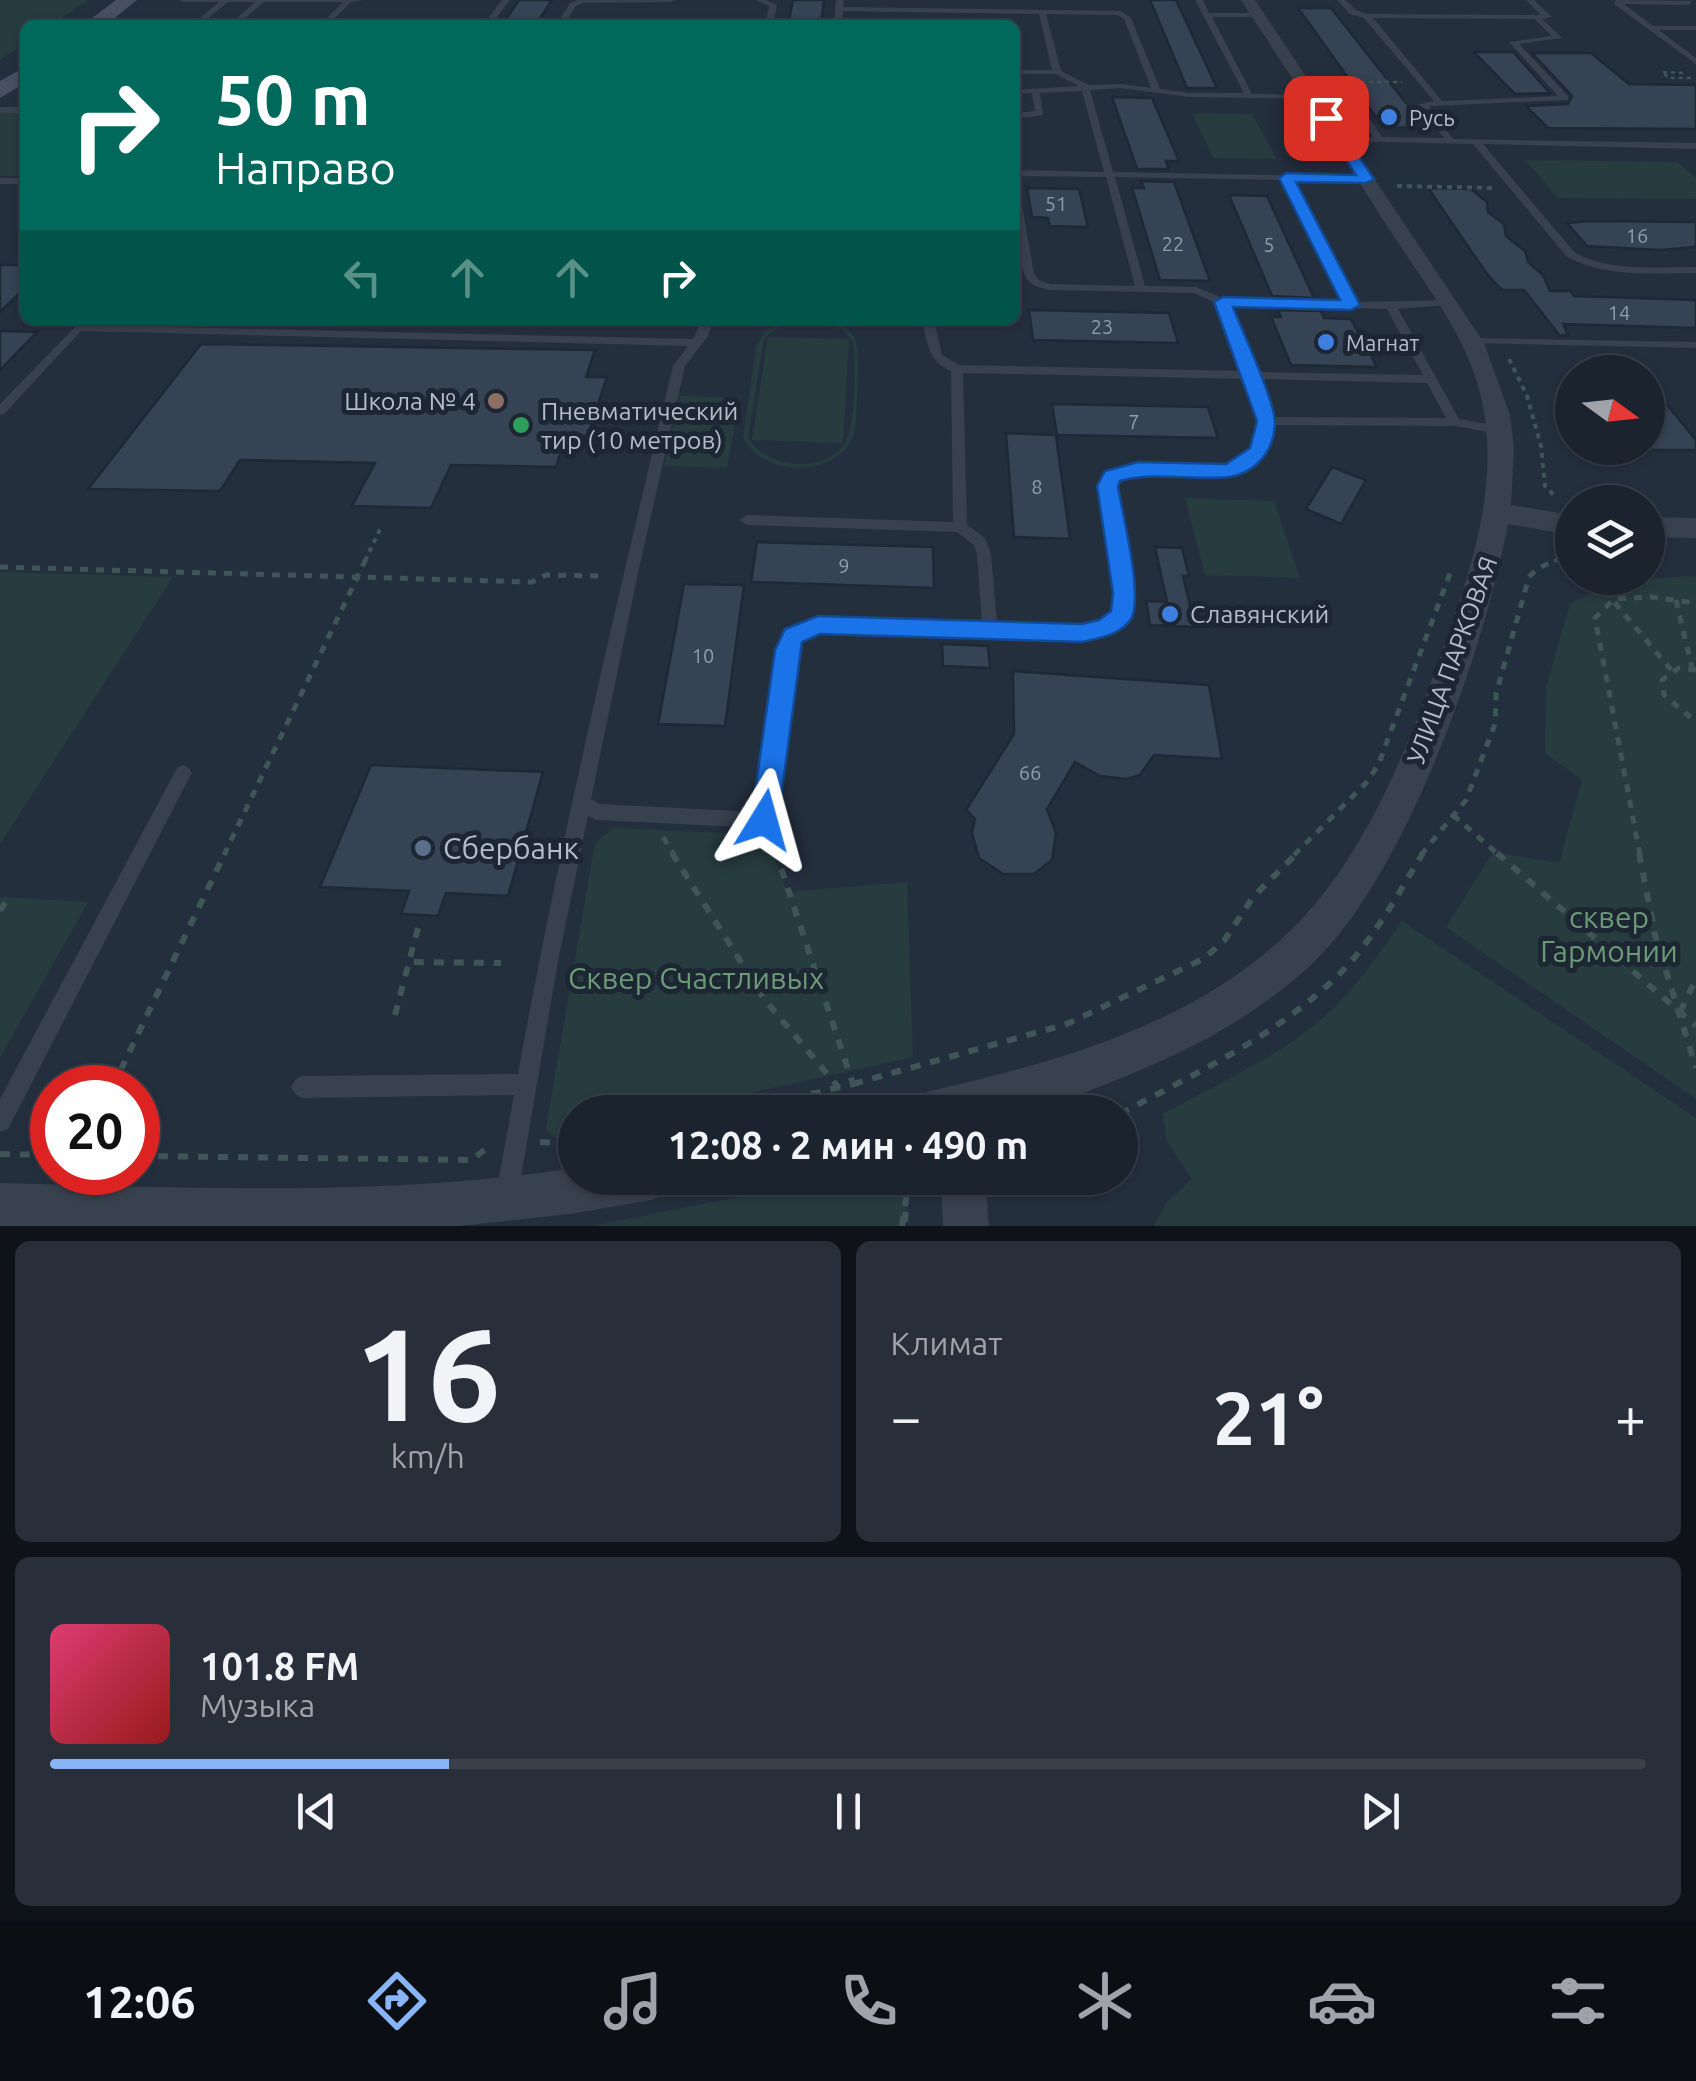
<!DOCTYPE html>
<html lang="ru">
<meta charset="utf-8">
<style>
body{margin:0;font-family:Ubuntu,sans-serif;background:#282f3a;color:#f1f3f6;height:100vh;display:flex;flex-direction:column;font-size:38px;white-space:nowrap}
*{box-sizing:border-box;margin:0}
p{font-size:32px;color:#a0a4aa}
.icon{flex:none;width:55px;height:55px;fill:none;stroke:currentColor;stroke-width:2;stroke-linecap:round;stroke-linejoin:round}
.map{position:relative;height:1226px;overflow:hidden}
.side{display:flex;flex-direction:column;gap:15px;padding:15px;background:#0f1319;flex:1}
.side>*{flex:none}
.top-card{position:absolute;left:20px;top:20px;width:1000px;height:305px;border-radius:15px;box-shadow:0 2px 8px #0004,0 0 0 2px #39404a;background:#00695c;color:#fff;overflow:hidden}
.needle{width:65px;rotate:105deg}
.buttons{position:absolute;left:1555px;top:355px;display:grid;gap:20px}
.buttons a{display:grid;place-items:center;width:110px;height:110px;border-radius:50%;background:#1b232e;box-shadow:0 2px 8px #0004,0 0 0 2px #39404a;font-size:50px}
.speed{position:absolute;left:30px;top:1065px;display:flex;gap:20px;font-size:50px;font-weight:700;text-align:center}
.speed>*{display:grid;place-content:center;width:130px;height:130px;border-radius:50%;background:#1b232e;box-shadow:0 2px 8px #0004,0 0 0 2px #39404a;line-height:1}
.speed .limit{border:15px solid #d22;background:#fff;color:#111}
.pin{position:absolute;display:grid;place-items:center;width:85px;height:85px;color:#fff;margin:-42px;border-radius:20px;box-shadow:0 5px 15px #0006}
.me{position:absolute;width:110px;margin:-55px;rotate:8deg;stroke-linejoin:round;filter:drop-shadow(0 0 8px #0008)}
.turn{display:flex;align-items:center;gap:35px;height:210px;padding:0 30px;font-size:45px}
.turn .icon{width:130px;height:130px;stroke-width:2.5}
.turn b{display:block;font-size:70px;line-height:85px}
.lanes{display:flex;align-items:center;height:95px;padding:0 30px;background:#0003;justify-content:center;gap:50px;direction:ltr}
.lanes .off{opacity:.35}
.big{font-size:75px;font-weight:600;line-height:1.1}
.side .card{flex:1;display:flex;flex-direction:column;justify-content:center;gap:15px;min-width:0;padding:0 35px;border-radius:15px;background:#282f3a}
.side .dial{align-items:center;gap:0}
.dial b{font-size:130px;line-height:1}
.song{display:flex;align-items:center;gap:30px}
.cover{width:120px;height:120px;border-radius:15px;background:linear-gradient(135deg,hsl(340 70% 55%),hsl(0 70% 35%))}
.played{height:10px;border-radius:5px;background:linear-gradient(90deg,#8ab4f8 25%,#39404a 25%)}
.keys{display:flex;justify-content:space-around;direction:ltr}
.heat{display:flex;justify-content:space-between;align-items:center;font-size:55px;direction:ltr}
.side .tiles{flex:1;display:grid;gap:15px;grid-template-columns:1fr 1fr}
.card:last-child{grid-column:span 2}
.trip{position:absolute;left:558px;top:1095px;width:580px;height:100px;border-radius:50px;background:#1b232e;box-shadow:0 2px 8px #0004,0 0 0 2px #39404a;font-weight:600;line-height:100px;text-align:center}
.menu{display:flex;height:160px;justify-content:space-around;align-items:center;background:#0b0e12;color:#a0a4aa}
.menu .icon{width:70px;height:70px}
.menu .on{color:#8ab4f8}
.menu b{font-size:45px;color:#f1f3f6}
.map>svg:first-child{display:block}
.green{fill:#263c3f;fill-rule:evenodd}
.building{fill:#364354;stroke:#1f2835;stroke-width:2.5}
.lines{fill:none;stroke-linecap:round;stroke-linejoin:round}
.path-far3{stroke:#3f5557;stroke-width:2.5;stroke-dasharray:4 4;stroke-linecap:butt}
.path-far2{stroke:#3f5557;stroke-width:4;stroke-dasharray:5 5;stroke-linecap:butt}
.path-far1{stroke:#3f5557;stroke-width:5;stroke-dasharray:8 8;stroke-linecap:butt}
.path{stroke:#3f5557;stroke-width:6;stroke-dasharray:10 10;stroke-linecap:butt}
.lane{fill:#38414e;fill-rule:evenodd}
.street{fill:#38414e;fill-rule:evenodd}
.secondary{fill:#465061;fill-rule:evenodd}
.route{fill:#1a73e8;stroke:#114b97;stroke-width:2.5}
.shop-dot{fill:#3f7fe0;stroke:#1d2633;stroke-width:4}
.education-dot{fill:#8d6e63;stroke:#1d2633;stroke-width:4}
.leisure-dot{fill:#2e9e5b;stroke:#1d2633;stroke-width:4}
.service-dot{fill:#5c6f8a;stroke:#1d2633;stroke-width:4}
.labels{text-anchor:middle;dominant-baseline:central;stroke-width:10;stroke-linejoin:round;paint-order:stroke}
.number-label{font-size:20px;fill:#929caa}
.far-poi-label{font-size:22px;fill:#b4bcc9;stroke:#1d2633;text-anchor:start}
.poi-label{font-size:25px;fill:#b4bcc9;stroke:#1d2633;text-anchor:start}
.street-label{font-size:25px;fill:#b4bcc9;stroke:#1d2633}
.near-poi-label{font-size:30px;fill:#b4bcc9;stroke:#1d2633;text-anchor:start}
.near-park-label{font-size:30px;fill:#6b9a76;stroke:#1d2633}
</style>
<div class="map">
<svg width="1696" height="1226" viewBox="0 0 1696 1226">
<rect width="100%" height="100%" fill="#242f3e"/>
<g class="green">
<polygon points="0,0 88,0 51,25 25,25 25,43 0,60"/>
<rect x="0" y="110" width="25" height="66"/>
<polygon points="1192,113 1252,114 1277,159 1213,158"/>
<polygon points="1525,160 1678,162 1696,178 1696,199 1558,198"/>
<path d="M790,320C864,320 860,332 857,399C856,413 858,432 849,444C826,479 760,474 743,437L756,346L765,331ZM810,321L842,329L853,341C856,361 855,419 848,437C832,476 765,470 748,437L764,339L777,328Z"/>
<polygon points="768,337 849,339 843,443 752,440"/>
<polygon points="680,396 740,398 727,468 664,466"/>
<polygon points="1185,498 1274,501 1300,578 1205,575"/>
<polygon points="0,572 173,577 0,844"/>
<polygon points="1696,576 1696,1099 1446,927 1493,852 1559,863 1582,780 1545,753 1546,687 1570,604 1617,580"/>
<polygon points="614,828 766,835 787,892 907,882 913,1057 664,1112 575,1112 575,1133 554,1137 546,1128 594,848 600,838"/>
<polygon points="0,897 88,902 0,1058"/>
<path d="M1402,921L1696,1118V1226H1154L1167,1202L1192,1179L1167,1142L1163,1114C1220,1082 1288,1053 1335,1007C1361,981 1381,950 1402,921Z"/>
<polygon points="834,1178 877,1178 906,1199 905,1226 593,1226"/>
</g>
<g class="building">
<polygon points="519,0 552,0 536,25 502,25"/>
<polygon points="793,0 824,0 821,25 788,25"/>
<polygon points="1150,0 1176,0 1217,88 1187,88"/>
<polygon points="1298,8 1331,8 1425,127 1384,128"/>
<polygon points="1474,52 1513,52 1550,93 1515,94"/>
<polygon points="1532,53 1591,53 1629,84 1696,85 1696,129 1548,128 1526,106 1568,104 1572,96"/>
<polygon points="1112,97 1152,98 1179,161 1166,161 1169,169 1137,169"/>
<polygon points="1141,181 1174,182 1210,281 1160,280 1132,188 1144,188"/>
<polygon points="1027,188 1079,189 1088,227 1050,226 1048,218 1032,217"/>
<polygon points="1428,188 1471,189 1487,202 1488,212 1504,224 1506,236 1525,251 1528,262 1543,275 1550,291 1570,291 1574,296 1696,300 1696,328 1563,324 1568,335 1560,336 1524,290 1502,290 1487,274"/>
<polygon points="1229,195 1267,196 1314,298 1272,296"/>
<polygon points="1591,221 1696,222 1696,247 1661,250 1587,246 1567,223"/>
<polygon points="0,265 25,265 25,288 0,312"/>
<polygon points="1029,310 1169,313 1178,343 1033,340"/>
<polygon points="1278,310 1321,311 1324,318 1351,319 1359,334 1372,339 1369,352 1377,367 1291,365 1271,317 1281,317"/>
<polygon points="0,331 37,332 0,370"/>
<polygon points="201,344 595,350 586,377 607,377 588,436 566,435 556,467 451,465 431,508 352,506 375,463 240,460 220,491 88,489"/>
<polygon points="1052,404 1208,407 1218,438 1057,435"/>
<polygon points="1648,405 1667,405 1696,440 1696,450 1648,450"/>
<polygon points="1006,433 1056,435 1070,539 1014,537"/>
<polygon points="1332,467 1366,480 1341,524 1306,509"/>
<polygon points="757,542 933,547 934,588 751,582"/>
<polygon points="1155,547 1182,548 1189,576 1183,576 1195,627 1150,625 1146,601 1167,602"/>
<polygon points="684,584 744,585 725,726 658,724"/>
<polygon points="942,644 988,646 990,668 943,666"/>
<polygon points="1013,671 1209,685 1222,759 1154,755 1140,775 1127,779 1100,776 1075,762 1047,809 1056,833 1052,860 1034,874 1003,874 979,858 972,833 975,819 966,810 1014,734"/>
<polygon points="371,765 543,772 508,896 446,893 438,916 401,914 409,891 320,887"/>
</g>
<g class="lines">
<g class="path-far3">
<polyline points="1683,73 1662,72 1669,78 1694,78"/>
<polyline points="1353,82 1402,82"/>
</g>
<g class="path-far2">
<polyline points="1397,186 1492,188"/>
<polyline points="1509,359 1527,396 1541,446 1545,486 1556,497"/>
<polyline points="365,561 382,525"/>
<polyline points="1554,561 1572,554"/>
</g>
<g class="path-far1">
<polyline points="0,567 532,582 546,575 600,576"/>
<polyline points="1594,578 1672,671"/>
<polyline points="1676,600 1692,668"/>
<polyline points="1696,670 1679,668 1662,680 1664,695 1696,722"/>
<polyline points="1453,815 1499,855"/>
<polyline points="663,837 674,855"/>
<polyline points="771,839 776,855"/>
<polyline points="224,855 366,559"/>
<polyline points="1294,855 1368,781 1379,763 1452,568"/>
<polyline points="1421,855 1466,800 1495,724 1496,694 1529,577 1538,568 1560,559"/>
<polyline points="1640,855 1595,618 1614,599 1651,597 1696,603"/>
</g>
<g class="path">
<polyline points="672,853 765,1000 839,1088"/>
<polyline points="1497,853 1696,1026"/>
<polyline points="1639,853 1655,935 1696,1068"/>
<polyline points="0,911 8,898"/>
<polyline points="418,928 409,962 501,963"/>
<polyline points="1680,1012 1696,979"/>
<polyline points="395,1015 409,962"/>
<polyline points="853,1084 1067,1024 1203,959 1224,941 1253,897 1297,853"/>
<polyline points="112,1088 225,853"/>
<polyline points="733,1112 853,1084 776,853"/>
<path d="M1120,1114C1192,1075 1268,1040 1329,984C1369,948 1395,899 1423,853"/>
<polyline points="540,1142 575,1144"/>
<polyline points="0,1154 52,1155"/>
<polyline points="138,1156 472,1160 489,1146"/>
<polyline points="902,1226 906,1199 905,1226"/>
</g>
<g class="lane">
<polygon points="179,0 363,0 351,2 328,25 320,25 343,2 264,2 237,25 229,25 255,2 228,2 200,25 192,25 219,2 183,2"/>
<polygon points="502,0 510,0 491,25 483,25"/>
<polygon points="578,0 675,0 671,2 583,3 576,6 564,25 556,25 570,3"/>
<polygon points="756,0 766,0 777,5 773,25 765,25 769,6"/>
<path d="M836,0H844L843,7L1121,11L1131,18L1160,89L1190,93H1244L1195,0H1203L1209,13H1261L1258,17H1212L1252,94L1312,95H1315V99L1190,97L1120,88L1090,90L1113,172L1370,177L1372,179L1367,182L1292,181L1355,302L1452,300L1453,302L1448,305L1398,309L1459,419L1499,426L1505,430L1499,434L1455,426L1272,425C1270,453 1254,468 1227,474L1138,473L1117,479L1115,486L1131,593L1127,619L1111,631L1082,639L818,631L804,637L794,650L770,826L764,828L597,820L588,816L559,956L518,1194L515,1202L507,1205L499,1202L496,1194L514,1095L302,1098L295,1094L291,1087L295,1080L302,1076L518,1074C561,836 617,601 673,366L688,346L81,331L4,414L0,415V404L82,320L87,321V325L693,339L702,320H714L708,336L685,366L638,573L591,799L600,804L756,812L778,650L793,629L818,619L982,624L977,554L974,545L957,532L747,525L740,520L747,515L953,522L951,371C927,361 928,343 922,320H934L942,355L959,365L1245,371L1218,304L1194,293L1050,290C1041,288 1034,287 1028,280C1016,266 1015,211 1015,191L1020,194L1034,274L1040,281L1051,284L1135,286L1106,177L1015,176V170L1104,172L1082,91L1040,93L1043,115L1015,119V113L1035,111L1032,93L1015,94V90L1078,86L1056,74H1015V70H1052L1039,14L843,11L842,25H834ZM1046,14L1117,15L1124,19L1151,88L1120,84L1089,85L1061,71ZM1115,177L1283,180L1344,302L1225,299L1196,287L1145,286ZM1230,305L1387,309L1423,375L1257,372ZM963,373L1247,379C1290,497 1205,455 1137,465C1127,466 1117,470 1107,473L1101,486L1117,593L1115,612L1101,622L1082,627L997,624L991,554L985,538L967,525ZM1260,379L1427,383L1446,418L1272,417Z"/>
<path d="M1337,0H1345L1356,10L1367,14L1541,15L1526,0H1534L1552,17L1542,19L1562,38L1519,44L1568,96V100L1429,106L1453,139L1696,143V149L1483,144L1575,253C1613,272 1654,267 1696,267V273C1652,273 1608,278 1567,257L1473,144L1337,141L1336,139L1340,136L1373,137C1348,100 1349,95 1303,89V85C1349,83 1359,103 1382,137L1444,138L1419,104L1434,101L1364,18L1350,14ZM1373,18L1534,19L1552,36L1509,42L1558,96L1442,101Z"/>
<polygon points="1616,0 1692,1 1689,5 1624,4 1653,26 1696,26 1696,30 1659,30 1696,58 1696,64 1614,4"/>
<rect x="0" y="107" width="25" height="6"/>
<rect x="0" y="178" width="25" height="6"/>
<polygon points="1470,338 1696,342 1696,348 1466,343 1466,339"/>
<polygon points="183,765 189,768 192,773 189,778 8,1129 0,1132 0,1099 177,768"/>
</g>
<g class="street">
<path d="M1241,0H1255L1484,343L1510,415L1514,448L1511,505L1572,515V535L1508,524C1484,652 1406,874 1312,964C1259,1013 1197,1047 1131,1074C1095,1088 1054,1108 1015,1112C981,1117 943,1112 909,1112L915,1097L930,1091C1075,1058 1232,1014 1327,889C1383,815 1416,725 1447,638C1476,555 1504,466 1476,379C1458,324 1420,277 1389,229C1340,152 1291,76 1241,0Z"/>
<polygon points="1648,517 1696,518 1696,538 1648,537"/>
<path d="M575,1168V1178H673L667,1194L651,1200L570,1214L460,1226H0V1183C191,1188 385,1197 575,1168Z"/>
<polygon points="941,1178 985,1178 989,1226 943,1226"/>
</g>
<g class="secondary">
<polygon points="116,0 137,0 106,25 83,25"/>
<polygon points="25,67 25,83 0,98 0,81"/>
</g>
</g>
<path class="route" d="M1326,114L1331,115L1374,179L1366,183L1296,182L1360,305L1351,310L1233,307C1242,331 1276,403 1275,424C1274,451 1256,473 1229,477C1192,481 1156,471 1120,481L1118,486C1122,513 1144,597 1131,619C1121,635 1099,638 1082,642L820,634L802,642L778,820L774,829L764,832L755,829L751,820L775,650L785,629L818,616L1082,624L1099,620L1111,611L1113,593L1097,486L1105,471L1138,462L1226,464L1250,448L1257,421L1214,302L1223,297L1340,300L1279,178L1286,173L1356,175L1319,118Z"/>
<g class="shop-dot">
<circle cx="1389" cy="117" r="10"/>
<circle cx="1326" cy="342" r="10"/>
<circle cx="1170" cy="614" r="10"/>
</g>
<circle class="education-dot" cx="496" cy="401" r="10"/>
<circle class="leisure-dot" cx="521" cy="425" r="10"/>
<circle class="service-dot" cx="423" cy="848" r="10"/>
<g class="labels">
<g class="number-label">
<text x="1056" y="203">51</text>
<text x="1637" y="235">16</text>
<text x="1173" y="243">22</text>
<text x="1269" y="244">5</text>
<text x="1619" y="312">14</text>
<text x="1102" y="326">23</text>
<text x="1134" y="421">7</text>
<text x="1037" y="486">8</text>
<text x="844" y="565">9</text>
<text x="703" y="655">10</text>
<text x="1030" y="772">66</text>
</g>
<g class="far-poi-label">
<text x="1409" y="117">Русь</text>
<text x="1346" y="342">Магнат</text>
</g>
<g class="poi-label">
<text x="476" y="401" text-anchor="end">Школа № 4</text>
<text x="541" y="411">Пневматический<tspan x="541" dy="29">тир (10 метров)</tspan></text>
<text x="1190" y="614">Славянский</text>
</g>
<g class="street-label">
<text transform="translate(1452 660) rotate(-70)">УЛИЦА ПАРКОВАЯ</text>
</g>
<g class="near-poi-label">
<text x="443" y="848">Сбербанк</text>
</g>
<g class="near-park-label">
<text x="1609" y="917">сквер<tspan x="1609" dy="34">Гармонии</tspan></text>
<text x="696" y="978">Сквер Счастливых</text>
</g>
</g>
</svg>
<div class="buttons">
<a><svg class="needle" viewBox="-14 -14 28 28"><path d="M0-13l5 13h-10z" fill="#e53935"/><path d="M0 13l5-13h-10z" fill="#a0a4aa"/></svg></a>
<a><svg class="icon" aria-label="layers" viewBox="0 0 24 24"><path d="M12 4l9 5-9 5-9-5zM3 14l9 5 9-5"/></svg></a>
</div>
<div class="speed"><div class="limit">20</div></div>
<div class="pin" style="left:1326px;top:118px;background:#d93025"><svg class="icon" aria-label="arrive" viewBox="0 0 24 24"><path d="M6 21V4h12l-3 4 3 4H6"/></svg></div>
<svg class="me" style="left:764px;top:820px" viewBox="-20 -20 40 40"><path d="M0-17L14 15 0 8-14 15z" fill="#1a73e8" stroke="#fff" stroke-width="4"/></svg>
<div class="trip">12:08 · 2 мин · 490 m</div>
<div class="top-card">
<div class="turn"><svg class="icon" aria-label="right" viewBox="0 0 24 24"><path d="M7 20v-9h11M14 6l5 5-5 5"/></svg><div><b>50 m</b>Направо</div></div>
<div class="lanes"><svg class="icon off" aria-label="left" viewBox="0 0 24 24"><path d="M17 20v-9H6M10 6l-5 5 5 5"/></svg><svg class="icon off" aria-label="ahead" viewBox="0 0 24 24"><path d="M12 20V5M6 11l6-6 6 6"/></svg><svg class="icon off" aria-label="ahead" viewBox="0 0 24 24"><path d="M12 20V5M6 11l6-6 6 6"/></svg><svg class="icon" aria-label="right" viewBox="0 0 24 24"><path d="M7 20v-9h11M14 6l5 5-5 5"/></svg></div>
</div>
</div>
<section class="side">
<div class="tiles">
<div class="card dial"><b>16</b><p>km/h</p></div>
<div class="card"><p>Климат</p>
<div class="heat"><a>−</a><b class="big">21°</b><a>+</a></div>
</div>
<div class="card">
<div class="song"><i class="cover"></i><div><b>101.8 FM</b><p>Музыка</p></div></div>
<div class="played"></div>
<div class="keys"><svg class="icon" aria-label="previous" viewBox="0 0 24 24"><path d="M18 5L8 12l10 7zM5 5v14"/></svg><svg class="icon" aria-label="pause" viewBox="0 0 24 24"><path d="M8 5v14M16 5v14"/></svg><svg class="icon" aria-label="next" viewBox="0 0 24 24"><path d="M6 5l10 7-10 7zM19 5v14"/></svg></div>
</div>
</div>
</section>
<nav class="menu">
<b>12:06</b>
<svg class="icon on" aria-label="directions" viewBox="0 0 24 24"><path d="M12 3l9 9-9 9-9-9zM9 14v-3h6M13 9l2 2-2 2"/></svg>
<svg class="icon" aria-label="music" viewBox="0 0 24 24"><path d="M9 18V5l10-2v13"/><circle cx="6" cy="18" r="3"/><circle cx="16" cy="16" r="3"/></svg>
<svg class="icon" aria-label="phone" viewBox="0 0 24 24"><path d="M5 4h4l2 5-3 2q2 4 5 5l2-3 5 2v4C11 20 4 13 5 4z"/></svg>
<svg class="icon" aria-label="climate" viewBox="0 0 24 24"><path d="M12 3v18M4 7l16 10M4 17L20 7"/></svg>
<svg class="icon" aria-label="car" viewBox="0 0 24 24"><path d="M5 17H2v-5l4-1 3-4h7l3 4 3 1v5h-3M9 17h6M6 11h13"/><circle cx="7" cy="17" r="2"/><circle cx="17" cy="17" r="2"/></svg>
<svg class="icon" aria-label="filters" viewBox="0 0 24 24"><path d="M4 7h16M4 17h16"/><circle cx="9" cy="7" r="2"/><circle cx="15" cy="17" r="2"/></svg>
</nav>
